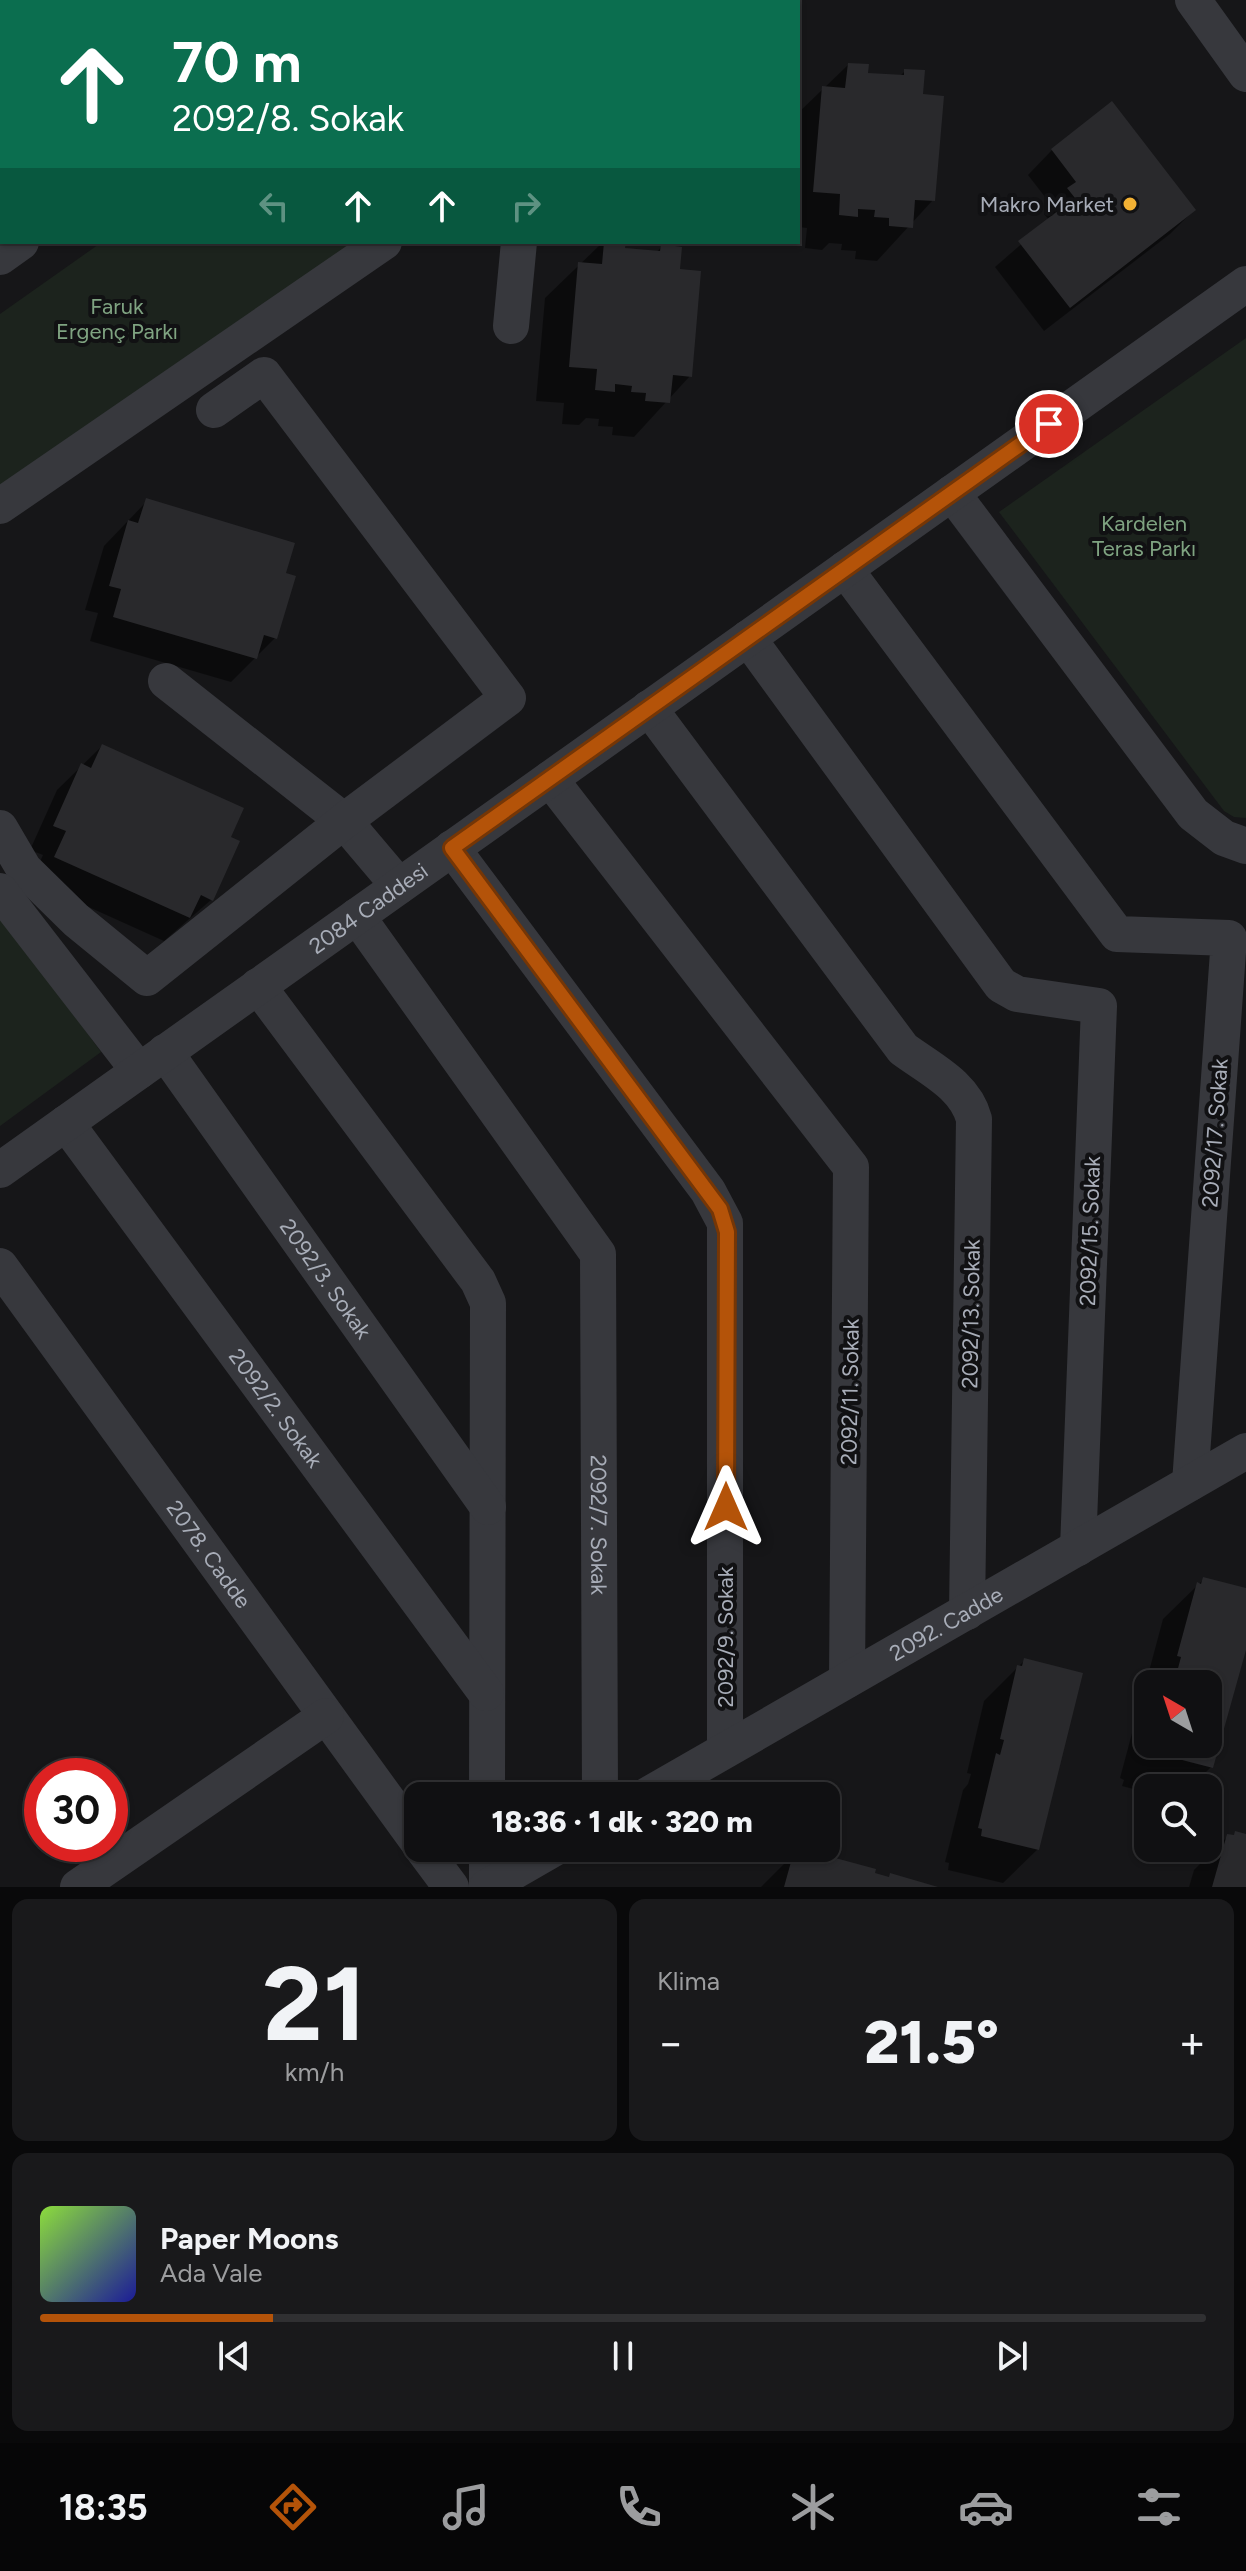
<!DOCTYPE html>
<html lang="tr">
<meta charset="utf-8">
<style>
body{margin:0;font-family:Figtree,sans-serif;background:#19191b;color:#f1f3f6;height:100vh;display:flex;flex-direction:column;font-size:30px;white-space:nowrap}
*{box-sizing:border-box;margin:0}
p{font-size:26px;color:#9c9d9f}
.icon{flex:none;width:44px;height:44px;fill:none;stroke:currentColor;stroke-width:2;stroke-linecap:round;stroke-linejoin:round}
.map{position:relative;height:1887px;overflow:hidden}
.drawer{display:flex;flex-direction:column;gap:12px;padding:12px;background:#09090a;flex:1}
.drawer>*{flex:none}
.banner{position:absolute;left:0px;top:0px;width:800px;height:244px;box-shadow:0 2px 6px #0004,0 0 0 2px #303032;background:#0b6e4f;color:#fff;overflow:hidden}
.needle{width:52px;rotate:321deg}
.tools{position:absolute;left:1134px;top:1670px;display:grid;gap:16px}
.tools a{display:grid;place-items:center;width:88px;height:88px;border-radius:16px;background:#101012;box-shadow:0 2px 6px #0004,0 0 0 2px #303032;font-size:40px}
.speed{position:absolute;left:24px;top:1758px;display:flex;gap:16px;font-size:40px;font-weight:700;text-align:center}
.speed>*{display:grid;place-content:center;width:104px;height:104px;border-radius:50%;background:#101012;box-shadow:0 2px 6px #0004,0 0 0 2px #303032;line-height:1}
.speed .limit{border:12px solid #d22;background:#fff;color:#111}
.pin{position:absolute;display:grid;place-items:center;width:68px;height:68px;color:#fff;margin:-34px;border:4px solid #fff;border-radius:50%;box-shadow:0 2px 8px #0007}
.me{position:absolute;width:88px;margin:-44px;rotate:0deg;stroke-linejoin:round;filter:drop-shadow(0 0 6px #0008)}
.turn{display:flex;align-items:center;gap:28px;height:168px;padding:0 40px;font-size:36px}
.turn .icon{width:104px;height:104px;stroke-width:2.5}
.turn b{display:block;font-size:56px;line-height:68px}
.lanes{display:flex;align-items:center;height:76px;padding:0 40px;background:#0003;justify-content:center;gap:40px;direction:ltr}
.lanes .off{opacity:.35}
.big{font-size:60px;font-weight:800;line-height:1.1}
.drawer .tile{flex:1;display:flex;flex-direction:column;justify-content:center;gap:12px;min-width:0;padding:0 28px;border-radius:16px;background:#19191b}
.drawer .dial{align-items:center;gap:0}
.dial b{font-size:104px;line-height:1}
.song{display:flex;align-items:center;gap:24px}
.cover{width:96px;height:96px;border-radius:12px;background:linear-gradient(135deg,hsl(90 70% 55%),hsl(240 70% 35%))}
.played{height:8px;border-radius:4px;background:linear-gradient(90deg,#b45309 20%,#303032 20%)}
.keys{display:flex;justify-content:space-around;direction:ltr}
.heat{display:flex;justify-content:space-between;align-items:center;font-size:44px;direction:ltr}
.drawer .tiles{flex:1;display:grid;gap:12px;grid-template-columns:1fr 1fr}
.tile:last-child{grid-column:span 2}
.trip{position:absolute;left:404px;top:1782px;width:436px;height:80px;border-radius:16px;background:#101012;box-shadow:0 2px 6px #0004,0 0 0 2px #303032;font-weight:800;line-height:80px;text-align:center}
.menu{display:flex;height:128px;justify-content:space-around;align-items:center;background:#060607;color:#9c9d9f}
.menu .icon{width:56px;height:56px}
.menu .on{color:#b45309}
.menu b{font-size:36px;color:#f1f3f6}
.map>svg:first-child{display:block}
.green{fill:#1c231d}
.shadow{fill:#0007}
.building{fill:#29292c}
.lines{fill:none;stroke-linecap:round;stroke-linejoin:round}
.minor{stroke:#37383d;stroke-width:36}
.route-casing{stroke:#753606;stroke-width:20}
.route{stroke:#b45309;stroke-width:14}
.poi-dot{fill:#f2b134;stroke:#111113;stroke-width:3}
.labels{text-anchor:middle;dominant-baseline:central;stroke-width:8;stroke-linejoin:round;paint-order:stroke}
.poi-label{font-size:22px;fill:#a8adb8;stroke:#111113;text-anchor:end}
.park-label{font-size:22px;fill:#7fa381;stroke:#111113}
.street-label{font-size:22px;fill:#a8adb8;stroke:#111113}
</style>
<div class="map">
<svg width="1246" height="1887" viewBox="0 0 1246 1887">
<rect width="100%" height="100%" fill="#161618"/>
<g class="green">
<polygon points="102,242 354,242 0,486 0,314"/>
<polygon points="1246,338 1246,818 1234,817 1224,811 999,512"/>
<polygon points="0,914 101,1052 0,1126"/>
</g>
<g class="shadow">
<polygon points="848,65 866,75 899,77 905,71 921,96 933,200 877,261 855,259 856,251 841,250 842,244 829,243 822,250 805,248 807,228 798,227 798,113"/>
<polygon points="1112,104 1194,210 1170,234 1044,331 995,267 1049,220 1044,214 1052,206 1028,175 1052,150"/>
<polygon points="603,242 624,242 623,250 656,253 662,246 678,271 690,376 634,437 612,435 613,427 598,426 599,419 586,418 579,425 562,424 564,403 536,401 545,298"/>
<polygon points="147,501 284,575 275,638 231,682 90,641 98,613 85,610 104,546"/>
<polygon points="102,746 228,838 211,900 164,941 31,881 43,855 30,850 57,790"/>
<polygon points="1204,1579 1246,1590 1246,1643 1211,1767 1190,1788 1148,1788 1148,1793 1122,1786 1124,1780 1120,1778 1139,1707 1148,1691 1148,1744 1208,1744 1208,1684 1148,1684 1148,1691 1144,1690 1163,1619"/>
<polygon points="1024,1661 1038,1849 1003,1883 948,1870 949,1863 945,1862 963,1790 968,1784 971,1774 967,1773 984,1701"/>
<polygon points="1228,1836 1246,1836 1246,1887 1189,1887 1194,1870"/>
<polygon points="795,1853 872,1875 934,1887 761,1887"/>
</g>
<g class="building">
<polygon points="848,63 869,64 868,73 904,75 904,69 925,70 923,94 944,96 935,201 915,200 913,228 889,226 889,218 874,217 875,210 858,209 858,217 839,215 840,194 813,192 822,86 845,88"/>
<polygon points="1112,101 1196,210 1070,308 1018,241 1075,198 1067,188 1076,182 1051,149"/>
<polygon points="604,242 626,242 625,248 660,251 661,244 682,247 680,269 701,271 692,377 673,375 670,403 645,401 646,393 631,392 632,386 615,384 615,392 595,390 597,369 569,367 578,262 602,264"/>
<polygon points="146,498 295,543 286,573 296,576 277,639 264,635 257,659 113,617 121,589 109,586 128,520 138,523"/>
<polygon points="102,744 244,808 231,837 240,841 213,901 201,895 190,918 54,857 66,831 53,826 81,763 91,768"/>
<polygon points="1203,1577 1246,1588 1246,1650 1213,1768 1155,1753 1157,1744 1208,1744 1208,1684 1169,1684 1173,1671 1177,1672 1181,1657 1177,1656 1197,1582 1201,1584"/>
<polygon points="1024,1658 1083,1673 1039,1850 981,1836 982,1829 978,1828 996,1753 1000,1755 1004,1740 1000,1739 1017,1665 1022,1666"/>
<polygon points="1235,1831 1246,1834 1246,1887 1212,1887 1227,1834 1234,1835"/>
<polygon points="802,1849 876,1869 875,1873 889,1877 890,1873 938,1887 784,1887 794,1851 801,1853"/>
</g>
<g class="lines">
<g class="minor">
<polyline points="1193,0 1246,74"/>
<polyline points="276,2 279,0"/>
<polyline points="357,2 360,0"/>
<polyline points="734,2 737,0"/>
<polyline points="778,2 781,0"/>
<polyline points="0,188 2,187"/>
<polyline points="0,257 21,242"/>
<polyline points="511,326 519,242"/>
<polyline points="952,493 1193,814 1224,838 1246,846"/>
<polyline points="0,506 384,242"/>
<polyline points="845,569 1117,934 1229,938 1190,1483"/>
<polyline points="748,638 1001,985 1017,994 1099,1006 1078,1548"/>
<polyline points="166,681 344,821 399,886"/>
<path d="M649,708L903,1049C930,1069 965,1085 974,1119L967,1612"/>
<polyline points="550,779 851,1167 847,1680"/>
<polyline points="0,828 24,869 76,920 147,978 344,821 508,698 264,375 214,410"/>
<polyline points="452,848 708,1191 725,1223 725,1750"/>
<polyline points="0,891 139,1071"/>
<path id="s1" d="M357,916L598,1254L600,1796"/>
<polyline points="258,986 478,1281 488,1303 487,1796"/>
<path id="s2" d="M165,1052L488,1507"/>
<path id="s3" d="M66,1123L486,1693"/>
<path id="s4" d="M0,1170L1246,284"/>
<path id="s5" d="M0,1266L418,1842"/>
<path id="s6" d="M646,1796L1246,1451"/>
<polyline points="422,1848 451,1887"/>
<polyline points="487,1848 487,1887"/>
<polyline points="78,1887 326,1716"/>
<polyline points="487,1887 555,1848"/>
</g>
</g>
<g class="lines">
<g class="route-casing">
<polyline id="route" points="726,1507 727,1232 720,1209 452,848 1049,424"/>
</g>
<use href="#route" class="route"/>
</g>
<circle class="poi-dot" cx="1130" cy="204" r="8"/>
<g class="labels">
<g class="poi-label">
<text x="1114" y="204">Makro Market</text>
</g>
<g class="park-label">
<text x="117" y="306">Faruk<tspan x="117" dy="25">Ergenç Parkı</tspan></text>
<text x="1144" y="523">Kardelen<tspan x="1144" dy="25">Teras Parkı</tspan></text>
</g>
<g class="street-label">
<text stroke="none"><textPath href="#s4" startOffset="452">2084 Caddesi</textPath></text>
<text transform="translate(1215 1133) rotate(-86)">2092/17. Sokak</text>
<text transform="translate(1090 1231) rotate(-88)">2092/15. Sokak</text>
<text stroke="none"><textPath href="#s2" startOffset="278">2092/3. Sokak</textPath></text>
<text transform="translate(971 1314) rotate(-89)">2092/13. Sokak</text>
<text transform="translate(850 1392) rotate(-89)">2092/11. Sokak</text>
<text stroke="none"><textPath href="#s3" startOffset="354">2092/2. Sokak</textPath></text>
<text stroke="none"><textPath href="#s1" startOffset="686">2092/7. Sokak</textPath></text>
<text stroke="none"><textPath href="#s5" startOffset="356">2078. Cadde</textPath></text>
<text stroke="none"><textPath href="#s6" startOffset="346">2092. Cadde</textPath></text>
<text transform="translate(725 1637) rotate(-90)">2092/9. Sokak</text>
</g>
</g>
</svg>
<div class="tools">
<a><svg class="needle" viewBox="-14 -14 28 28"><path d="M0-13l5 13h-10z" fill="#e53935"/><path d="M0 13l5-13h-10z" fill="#9c9d9f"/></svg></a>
<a><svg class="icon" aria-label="search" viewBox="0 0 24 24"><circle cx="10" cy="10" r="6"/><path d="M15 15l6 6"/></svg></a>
</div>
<div class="speed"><div class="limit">30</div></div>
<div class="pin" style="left:1049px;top:424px;background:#d93025"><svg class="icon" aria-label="arrive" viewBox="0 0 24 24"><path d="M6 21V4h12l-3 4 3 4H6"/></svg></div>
<svg class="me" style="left:726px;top:1507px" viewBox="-20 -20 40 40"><path d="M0-17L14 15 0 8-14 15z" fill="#b45309" stroke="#fff" stroke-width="4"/></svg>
<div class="trip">18:36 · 1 dk · 320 m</div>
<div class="banner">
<div class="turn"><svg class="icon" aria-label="ahead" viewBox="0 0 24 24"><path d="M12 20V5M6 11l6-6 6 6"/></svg><div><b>70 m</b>2092/8. Sokak</div></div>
<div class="lanes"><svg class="icon off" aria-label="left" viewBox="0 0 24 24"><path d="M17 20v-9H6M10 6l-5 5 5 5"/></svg><svg class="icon" aria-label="ahead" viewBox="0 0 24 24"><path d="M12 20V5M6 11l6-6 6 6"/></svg><svg class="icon" aria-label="ahead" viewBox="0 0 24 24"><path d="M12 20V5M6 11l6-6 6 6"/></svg><svg class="icon off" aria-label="right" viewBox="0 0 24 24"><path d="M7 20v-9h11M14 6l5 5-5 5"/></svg></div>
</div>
</div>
<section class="drawer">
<div class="tiles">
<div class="tile dial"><b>21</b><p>km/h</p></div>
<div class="tile"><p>Klima</p>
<div class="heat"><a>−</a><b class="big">21.5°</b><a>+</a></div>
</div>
<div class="tile">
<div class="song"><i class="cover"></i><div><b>Paper Moons</b><p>Ada Vale</p></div></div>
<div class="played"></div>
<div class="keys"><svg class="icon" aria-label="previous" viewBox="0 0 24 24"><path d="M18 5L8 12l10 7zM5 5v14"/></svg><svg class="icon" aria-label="pause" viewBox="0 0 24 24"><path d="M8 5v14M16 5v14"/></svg><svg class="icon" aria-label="next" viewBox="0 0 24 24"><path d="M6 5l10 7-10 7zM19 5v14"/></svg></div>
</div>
</div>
</section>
<nav class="menu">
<b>18:35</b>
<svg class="icon on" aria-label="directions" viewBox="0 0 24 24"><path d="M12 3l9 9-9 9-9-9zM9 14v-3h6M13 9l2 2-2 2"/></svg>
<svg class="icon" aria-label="music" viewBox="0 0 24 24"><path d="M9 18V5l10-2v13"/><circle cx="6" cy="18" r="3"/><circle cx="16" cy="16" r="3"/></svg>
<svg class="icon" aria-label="phone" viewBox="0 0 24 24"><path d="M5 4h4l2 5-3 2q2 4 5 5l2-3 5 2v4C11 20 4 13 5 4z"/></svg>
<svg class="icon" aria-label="climate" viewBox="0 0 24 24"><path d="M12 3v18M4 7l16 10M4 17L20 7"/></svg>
<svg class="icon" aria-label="car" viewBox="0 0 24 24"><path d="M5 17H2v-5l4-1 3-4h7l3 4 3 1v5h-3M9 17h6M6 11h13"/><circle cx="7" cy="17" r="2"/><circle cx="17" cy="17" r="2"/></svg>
<svg class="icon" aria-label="filters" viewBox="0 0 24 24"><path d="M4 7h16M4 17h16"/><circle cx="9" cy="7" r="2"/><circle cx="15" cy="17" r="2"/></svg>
</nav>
